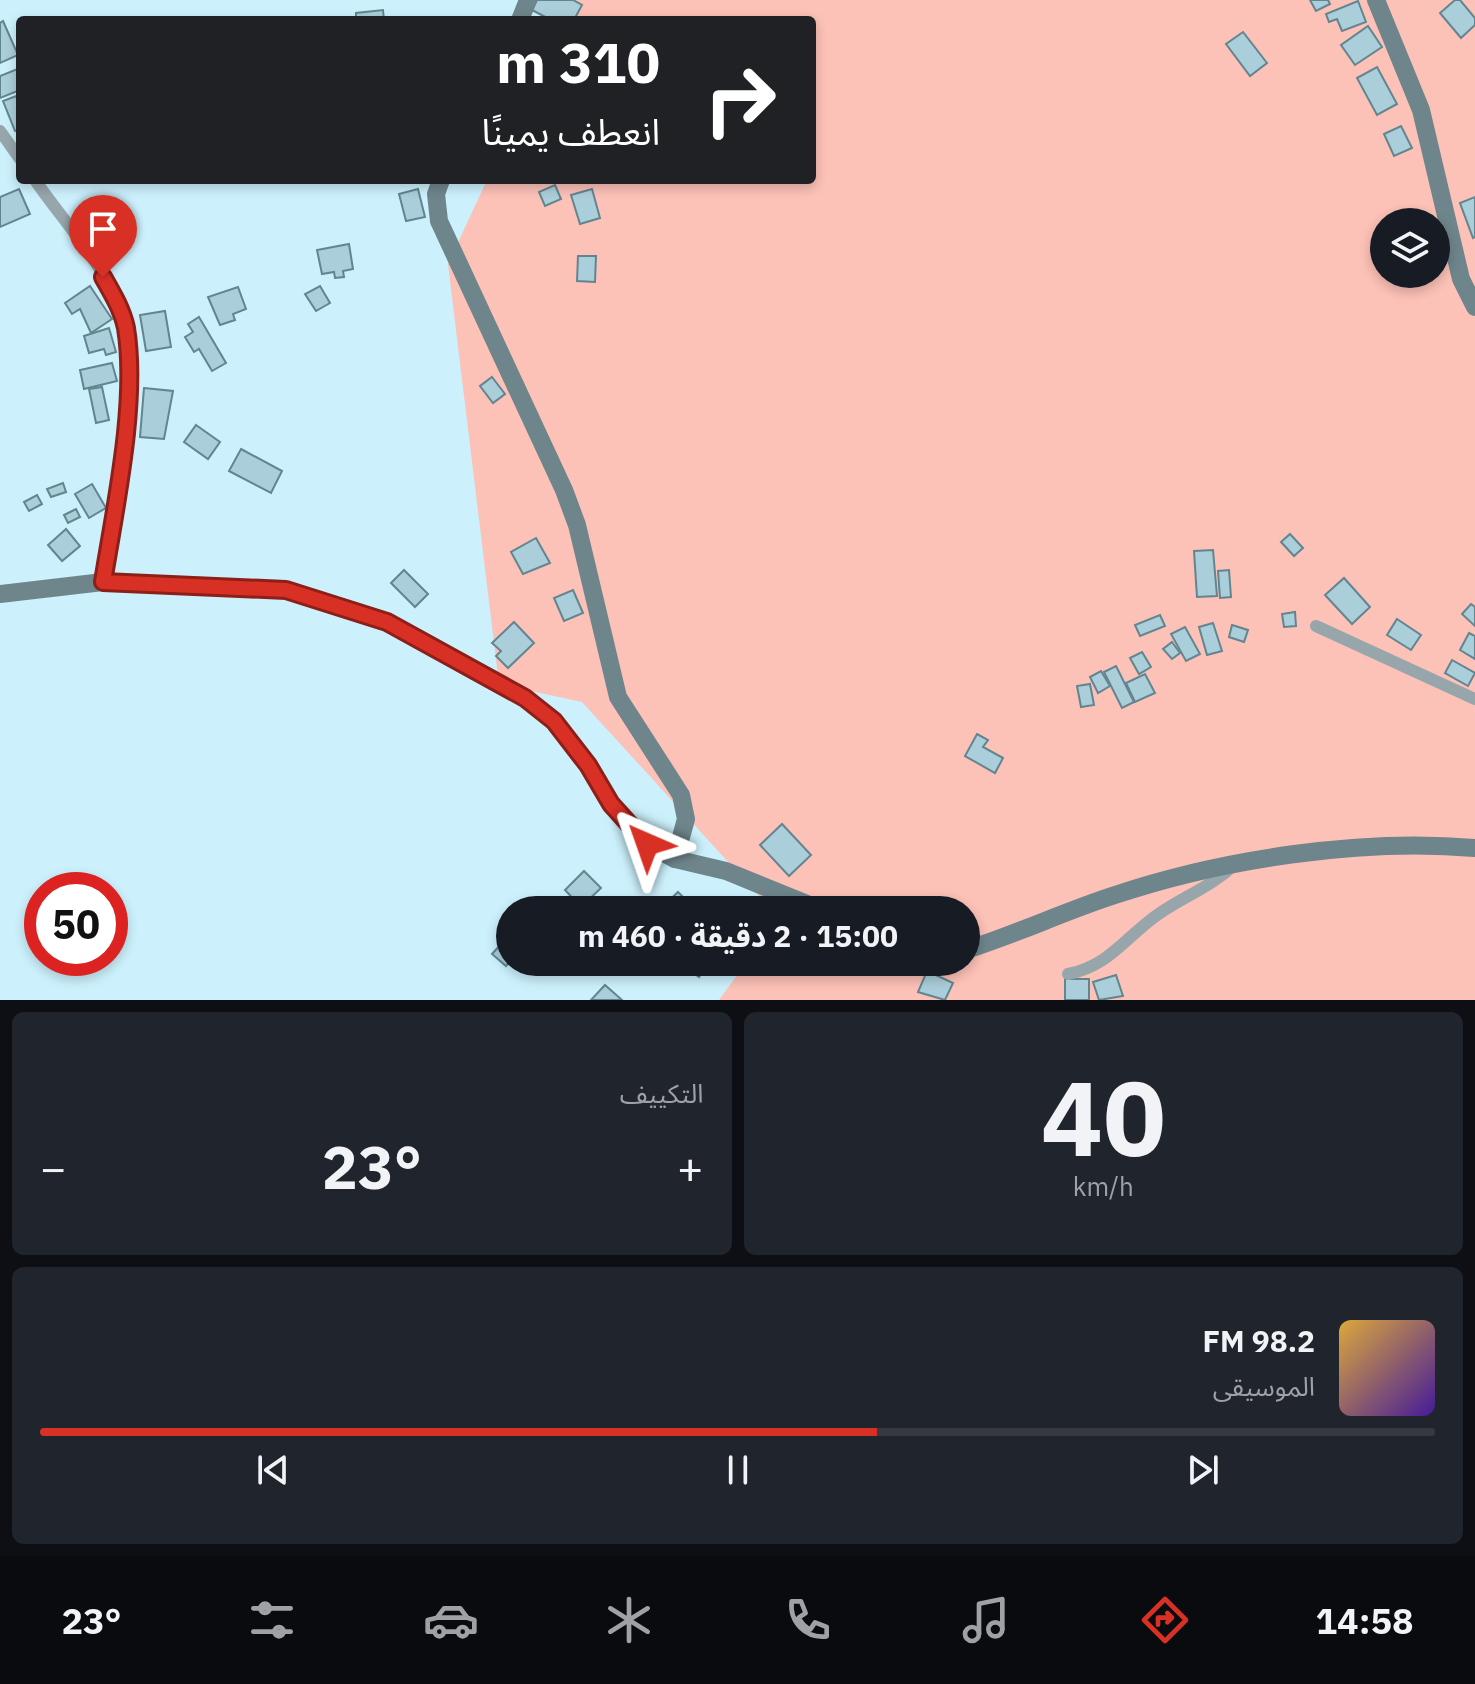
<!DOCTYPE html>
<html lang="ar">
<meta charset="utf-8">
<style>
body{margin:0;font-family:"IBM Plex Sans","Noto Sans Arabic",sans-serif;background:#20242c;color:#f1f3f6;direction:rtl;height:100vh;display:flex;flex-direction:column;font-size:30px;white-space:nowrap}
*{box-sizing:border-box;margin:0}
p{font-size:26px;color:#9ea1a6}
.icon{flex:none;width:44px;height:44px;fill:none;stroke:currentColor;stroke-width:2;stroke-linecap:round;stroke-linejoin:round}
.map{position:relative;height:1000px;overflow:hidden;direction:ltr}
.sheet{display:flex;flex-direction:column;gap:12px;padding:12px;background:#0d0f14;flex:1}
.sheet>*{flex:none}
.guide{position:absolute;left:16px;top:16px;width:800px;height:168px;border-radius:8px;box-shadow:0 4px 12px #0003;direction:rtl;background:#202124;color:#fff;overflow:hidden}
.fabs{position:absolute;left:1370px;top:208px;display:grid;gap:16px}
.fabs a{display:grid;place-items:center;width:80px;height:80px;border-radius:50%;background:#171b24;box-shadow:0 4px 12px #0003;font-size:40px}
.speed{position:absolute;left:24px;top:872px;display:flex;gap:16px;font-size:40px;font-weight:700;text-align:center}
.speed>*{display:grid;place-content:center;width:104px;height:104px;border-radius:50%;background:#171b24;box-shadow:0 4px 12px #0003;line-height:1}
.speed .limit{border:12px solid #d22;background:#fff;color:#111}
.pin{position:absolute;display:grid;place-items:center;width:68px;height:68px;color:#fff;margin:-82px -34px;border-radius:50% 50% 50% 0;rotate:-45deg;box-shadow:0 0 8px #0007}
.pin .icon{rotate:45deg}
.me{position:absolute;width:88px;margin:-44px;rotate:317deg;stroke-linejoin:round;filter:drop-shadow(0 0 6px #0008)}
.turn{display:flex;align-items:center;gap:28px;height:168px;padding:0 24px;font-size:36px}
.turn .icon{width:104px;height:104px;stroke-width:2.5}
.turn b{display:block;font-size:56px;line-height:68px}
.big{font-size:60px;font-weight:700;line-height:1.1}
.sheet .widget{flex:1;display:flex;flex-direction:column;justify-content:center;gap:12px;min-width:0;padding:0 28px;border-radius:12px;background:#20242c}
.sheet .dial{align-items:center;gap:0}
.dial b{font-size:104px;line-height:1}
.song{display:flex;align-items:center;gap:24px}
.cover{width:96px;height:96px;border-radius:12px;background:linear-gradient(135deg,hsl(40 70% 55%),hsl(260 70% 35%))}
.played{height:8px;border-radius:4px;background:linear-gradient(90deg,#d93025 60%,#363941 60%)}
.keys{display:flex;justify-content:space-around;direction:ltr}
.heat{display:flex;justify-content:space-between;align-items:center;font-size:44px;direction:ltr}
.sheet .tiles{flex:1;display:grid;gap:12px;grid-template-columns:1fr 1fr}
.widget:last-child{grid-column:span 2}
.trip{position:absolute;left:496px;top:896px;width:484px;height:80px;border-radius:40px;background:#171b24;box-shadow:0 4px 12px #0003;font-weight:700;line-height:80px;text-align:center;direction:rtl}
.dock{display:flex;height:128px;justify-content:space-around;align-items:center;background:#090b0e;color:#9ea1a6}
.dock .icon{width:56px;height:56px}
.dock .current{color:#d93025}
.dock b{font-size:36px;color:#f1f3f6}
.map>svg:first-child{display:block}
.green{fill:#fcc1b7;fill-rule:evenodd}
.building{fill:#aaceda;stroke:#62858f;stroke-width:2}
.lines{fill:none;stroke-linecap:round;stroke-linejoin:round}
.street{stroke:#96a6ab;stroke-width:12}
.secondary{stroke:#6e858c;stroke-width:18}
.route-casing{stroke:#8d1f18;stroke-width:20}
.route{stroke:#d93025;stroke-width:14}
</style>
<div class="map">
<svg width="1475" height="1000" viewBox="0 0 1475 1000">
<rect width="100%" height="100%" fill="#ccf1fd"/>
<path class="green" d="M569,0H1475V1000H719L747,962H966V910H772L582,702L499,684L448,264L487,180H812V20H560ZM1384,222H1436V274H1384Z"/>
<g class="building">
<polygon points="537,0 573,0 582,5 574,20 551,20 532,10"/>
<polygon points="1310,0 1328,0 1330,4 1316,11"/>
<polygon points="1455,0 1460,0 1475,18 1475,25 1461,38 1440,13"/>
<polygon points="1358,1 1366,22 1342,31 1337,19 1329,22 1326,14"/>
<polygon points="383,10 384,20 356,20 356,13"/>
<polygon points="3,21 18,55 0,63 0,23"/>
<polygon points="1368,26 1382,47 1355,65 1341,45"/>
<polygon points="1243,32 1267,63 1250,76 1226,44"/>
<polygon points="1377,67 1397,104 1377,115 1357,78"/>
<polygon points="20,68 20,90 0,98 0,76"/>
<polygon points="16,96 20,107 20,129 15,131 3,101"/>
<polygon points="1401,126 1412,148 1394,156 1384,134"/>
<polygon points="555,185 561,199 545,206 539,192"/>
<polygon points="19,189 30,214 0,227 0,197"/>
<polygon points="418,189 425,217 406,221 399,194"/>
<polygon points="592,189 600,218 580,224 571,195"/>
<polygon points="1475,197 1475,237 1473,238 1460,203"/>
<polygon points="349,244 353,269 343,271 344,277 335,278 334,272 322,274 317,250"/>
<polygon points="578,256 596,256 595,282 577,281"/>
<polygon points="90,286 112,319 91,333 80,309 72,314 65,303"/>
<polygon points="320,286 330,303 316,311 305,294"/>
<polygon points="238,287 246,309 233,314 235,320 220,325 208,297"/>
<polygon points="165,311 171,347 146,351 140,315"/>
<polygon points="199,317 226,363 212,371 199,349 194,352 185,337 193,332 188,324"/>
<polygon points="109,328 116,352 106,355 104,349 89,353 84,336"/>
<polygon points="112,363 117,381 84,389 80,370"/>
<polygon points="492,377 505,394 493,403 480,386"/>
<polygon points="102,387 109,420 96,423 89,389"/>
<polygon points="144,388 173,391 164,439 140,437"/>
<polygon points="196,425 220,442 208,459 184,442"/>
<polygon points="241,449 282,471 271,493 229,471"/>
<polygon points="63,483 66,492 51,497 47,489"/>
<polygon points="92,484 106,508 89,518 75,494"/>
<polygon points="37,495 42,504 29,511 24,502"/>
<polygon points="76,509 80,517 68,523 64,515"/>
<polygon points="66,529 80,546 62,561 48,545"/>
<polygon points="1290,534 1303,548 1294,556 1281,542"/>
<polygon points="536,538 550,563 523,574 511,552"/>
<polygon points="1213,550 1217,596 1197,597 1194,551"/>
<polygon points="404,570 428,594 415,607 391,583"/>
<polygon points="1229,570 1231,597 1220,598 1218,571"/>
<polygon points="1344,578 1370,607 1352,624 1325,595"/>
<polygon points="573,590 583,613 564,621 554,598"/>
<polygon points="1471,604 1475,607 1475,626 1462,614"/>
<polygon points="1295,612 1296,626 1284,627 1282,614"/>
<polygon points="1160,615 1165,626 1140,636 1135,625"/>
<polygon points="1397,619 1421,635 1411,650 1387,635"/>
<polygon points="514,622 534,643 508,668 496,656 501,651 492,643"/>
<polygon points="1213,623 1222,651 1207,655 1199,627"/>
<polygon points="1232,625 1248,630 1244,642 1229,637"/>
<polygon points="1185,627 1200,654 1186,661 1171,634"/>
<polygon points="1469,633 1475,636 1475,659 1460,650"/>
<polygon points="1172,642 1180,653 1172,659 1163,649"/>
<polygon points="1142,652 1151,667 1139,674 1130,658"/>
<polygon points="1452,660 1475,673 1468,686 1445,673"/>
<polygon points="1116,666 1134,702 1122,708 1104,672"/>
<polygon points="1101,671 1110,686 1098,693 1090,677"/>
<polygon points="1145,674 1155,693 1135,702 1126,683"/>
<polygon points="1090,684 1094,705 1081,707 1077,686"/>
<polygon points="977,734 988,740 983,747 1003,758 995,773 965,756"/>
<polygon points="782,824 811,855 789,876 760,845"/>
<polygon points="584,871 601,888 581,907 565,890"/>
<polygon points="678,892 696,910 659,910"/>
<polygon points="502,943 510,950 510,961 506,966 492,954"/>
<polygon points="693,962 709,962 699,977 688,969"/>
<polygon points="927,971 953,983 945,1000 918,992"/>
<polygon points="1116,975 1123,996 1099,1000 1093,982"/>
<rect x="1065" y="979" width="24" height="21"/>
<polygon points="605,985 622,1000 591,1000"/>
</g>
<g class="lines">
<g class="street">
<polyline points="0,131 20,159"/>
<path d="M35,180C61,218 104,265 120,308C143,372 114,512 103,582"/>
<polyline points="1316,626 1475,699"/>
<path d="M1068,974C1110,966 1127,935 1160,913C1185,896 1210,887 1233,866"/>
</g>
<g class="secondary">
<polyline points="1376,0 1421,110 1461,279 1475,307"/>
<polyline points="520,20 528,0"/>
<polyline points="441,180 436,194 439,221 564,490 577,525 618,697 681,795 686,819 675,859"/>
<polyline points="0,594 103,582 286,590 387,622 525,698 554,721 588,765 611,804 647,844 675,859 726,871 822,910"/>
<path d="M966,950C1017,934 1065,911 1115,895C1222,859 1362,838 1475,848"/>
</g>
</g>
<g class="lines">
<g class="route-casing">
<path id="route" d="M103,277C112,293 122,309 126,328C138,402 115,507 103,582L286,590L387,622L525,698L554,721L588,765L611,804L647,844"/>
</g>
<use href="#route" class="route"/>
</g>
</svg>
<div class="fabs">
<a><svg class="icon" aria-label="layers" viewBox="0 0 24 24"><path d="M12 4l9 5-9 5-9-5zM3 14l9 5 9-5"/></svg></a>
</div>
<div class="speed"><div class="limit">50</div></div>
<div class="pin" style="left:103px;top:277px;background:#d93025"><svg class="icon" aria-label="arrive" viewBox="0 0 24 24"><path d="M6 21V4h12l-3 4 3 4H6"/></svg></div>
<svg class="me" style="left:647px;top:844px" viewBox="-20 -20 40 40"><path d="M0-17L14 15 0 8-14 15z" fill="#d93025" stroke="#fff" stroke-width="4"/></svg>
<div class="trip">15:00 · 2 دقيقة · 460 m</div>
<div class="guide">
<div class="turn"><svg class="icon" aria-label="right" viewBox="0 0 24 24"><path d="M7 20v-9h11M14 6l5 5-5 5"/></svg><div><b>310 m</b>انعطف يمينًا</div></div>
</div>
</div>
<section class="sheet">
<div class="tiles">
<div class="widget dial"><b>40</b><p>km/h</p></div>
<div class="widget"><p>التكييف</p>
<div class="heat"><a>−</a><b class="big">23°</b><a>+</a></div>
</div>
<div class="widget">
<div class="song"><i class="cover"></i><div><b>98.2 FM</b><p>الموسيقى</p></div></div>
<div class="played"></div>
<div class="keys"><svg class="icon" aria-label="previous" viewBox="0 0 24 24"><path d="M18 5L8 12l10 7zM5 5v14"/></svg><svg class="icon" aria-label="pause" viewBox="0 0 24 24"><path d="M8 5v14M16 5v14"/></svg><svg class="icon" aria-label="next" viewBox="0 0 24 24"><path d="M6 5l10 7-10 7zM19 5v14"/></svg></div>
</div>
</div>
</section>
<nav class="dock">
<b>14:58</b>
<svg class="icon current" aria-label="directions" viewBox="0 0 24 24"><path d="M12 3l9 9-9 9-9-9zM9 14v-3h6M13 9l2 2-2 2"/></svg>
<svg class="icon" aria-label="music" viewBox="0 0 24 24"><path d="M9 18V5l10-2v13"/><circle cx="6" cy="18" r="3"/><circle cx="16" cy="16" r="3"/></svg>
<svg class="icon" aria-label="phone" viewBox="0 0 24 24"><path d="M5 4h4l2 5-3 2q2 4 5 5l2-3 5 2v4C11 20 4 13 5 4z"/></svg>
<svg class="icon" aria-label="climate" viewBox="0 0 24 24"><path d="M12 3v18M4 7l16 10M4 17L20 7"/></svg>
<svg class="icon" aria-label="car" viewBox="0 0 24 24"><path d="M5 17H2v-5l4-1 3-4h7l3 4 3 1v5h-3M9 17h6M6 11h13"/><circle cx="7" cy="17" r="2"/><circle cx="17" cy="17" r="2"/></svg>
<svg class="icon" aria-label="filters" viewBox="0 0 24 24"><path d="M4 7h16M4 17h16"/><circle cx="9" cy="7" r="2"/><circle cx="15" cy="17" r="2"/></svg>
<b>23°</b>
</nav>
